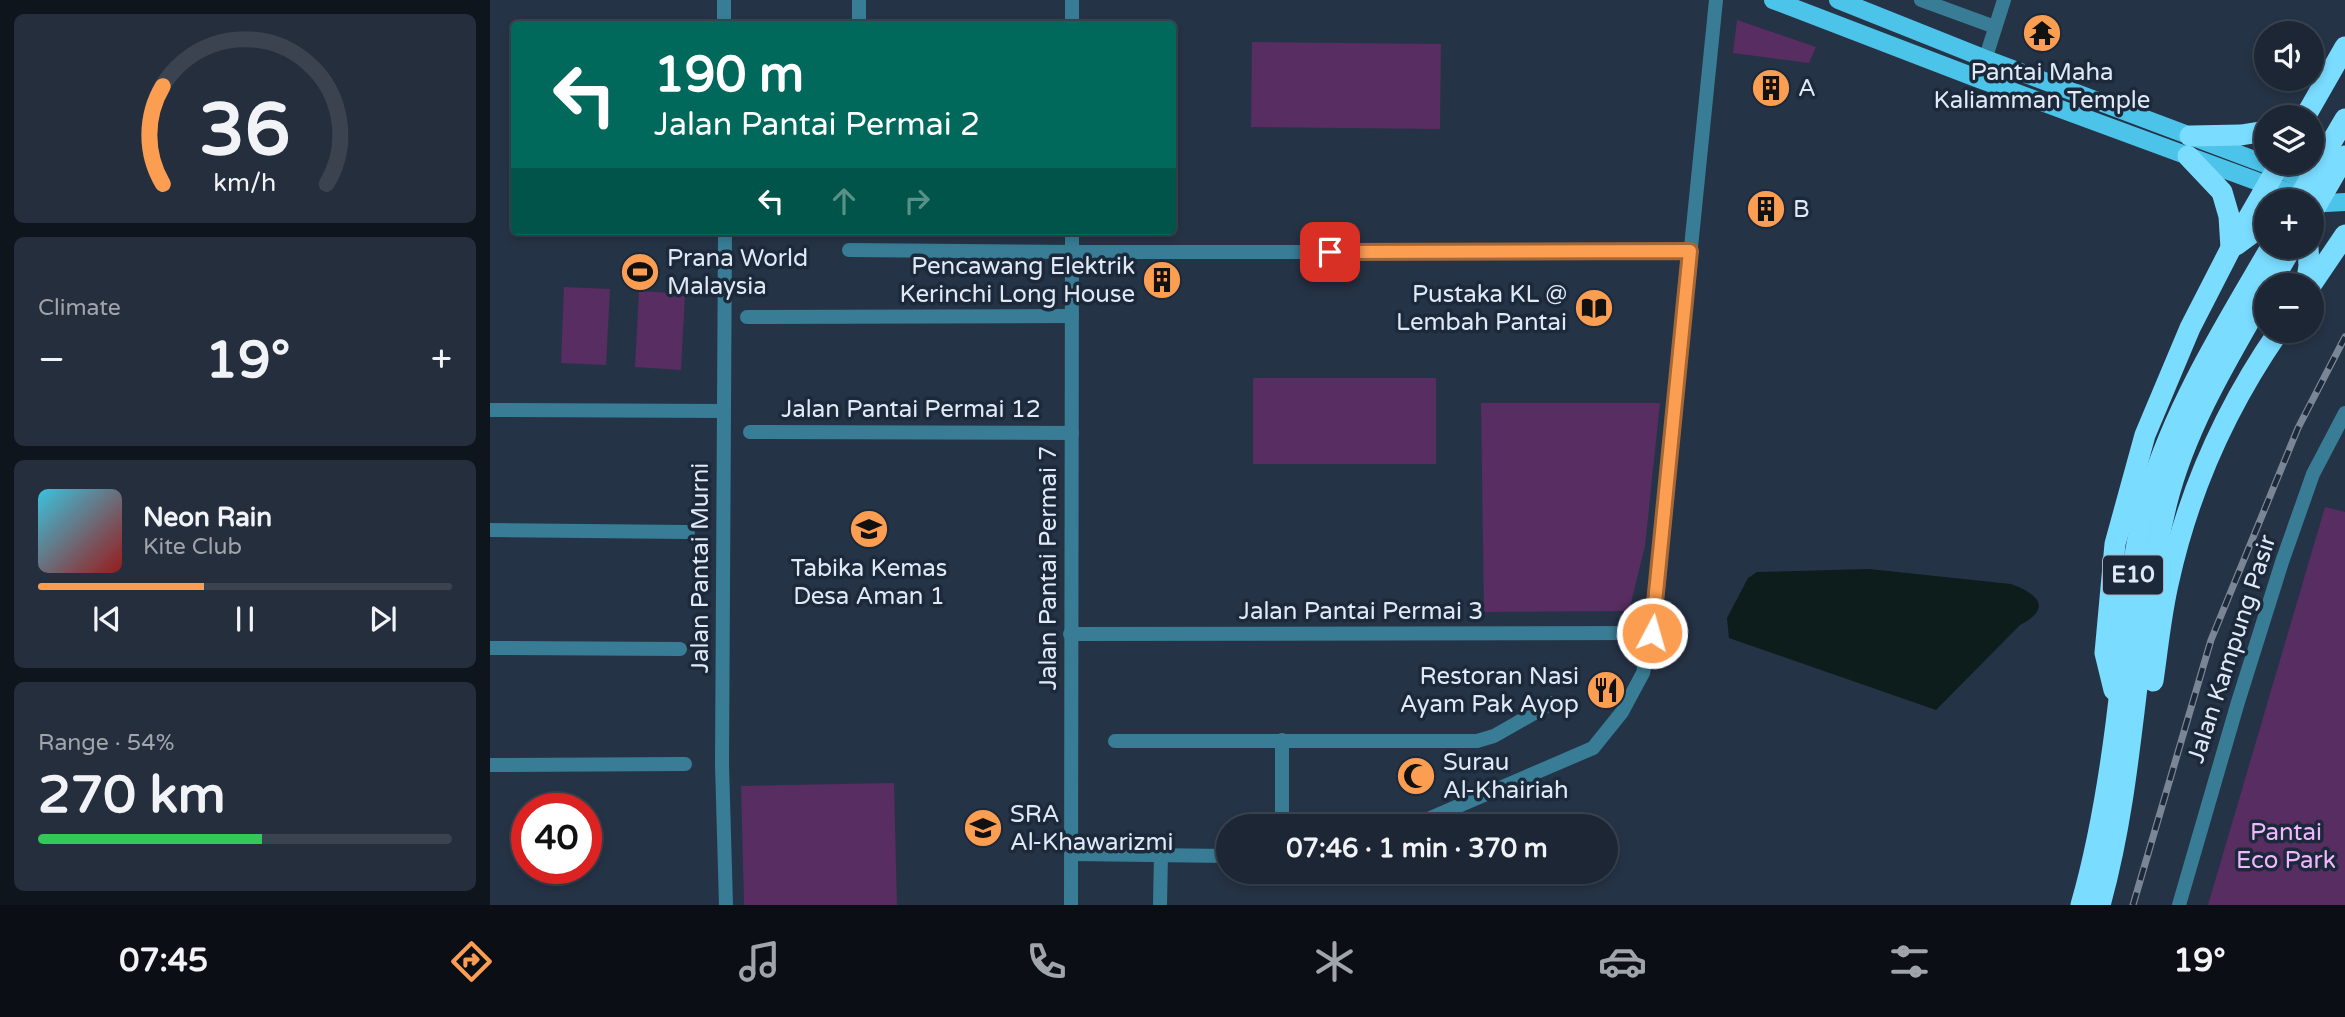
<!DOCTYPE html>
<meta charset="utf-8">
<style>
body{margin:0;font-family:"Varela Round",sans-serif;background:#252e3c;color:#f1f3f6;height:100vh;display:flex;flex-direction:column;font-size:26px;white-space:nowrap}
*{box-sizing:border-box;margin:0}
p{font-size:23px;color:#a0a5ac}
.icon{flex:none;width:38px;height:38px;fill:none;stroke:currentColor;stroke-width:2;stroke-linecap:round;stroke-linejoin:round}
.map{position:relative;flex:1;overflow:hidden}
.sheet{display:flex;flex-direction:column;gap:14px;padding:14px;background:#0f151d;width:490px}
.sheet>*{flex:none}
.banner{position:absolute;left:21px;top:21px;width:665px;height:214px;border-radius:7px;box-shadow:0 4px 10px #0003,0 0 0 2px #3a434f;background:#00695c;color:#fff;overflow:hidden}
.tools{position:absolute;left:1764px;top:21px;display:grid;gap:14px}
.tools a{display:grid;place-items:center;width:70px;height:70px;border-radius:50%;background:#1c2634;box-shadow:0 4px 10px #0003,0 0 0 2px #3a434f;font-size:35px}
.speed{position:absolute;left:21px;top:793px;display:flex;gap:14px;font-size:35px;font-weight:700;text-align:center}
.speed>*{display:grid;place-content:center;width:91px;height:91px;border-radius:50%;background:#1c2634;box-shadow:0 4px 10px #0003,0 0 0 2px #3a434f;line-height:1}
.speed .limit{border:10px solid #d22;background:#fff;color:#111}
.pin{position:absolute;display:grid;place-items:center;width:60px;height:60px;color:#fff;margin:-30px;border-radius:14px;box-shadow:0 4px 10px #0006}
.me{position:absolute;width:77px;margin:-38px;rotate:6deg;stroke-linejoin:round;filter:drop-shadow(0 0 5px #0008)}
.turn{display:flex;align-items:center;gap:24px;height:147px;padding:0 28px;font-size:32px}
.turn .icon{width:91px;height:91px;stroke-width:2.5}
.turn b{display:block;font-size:49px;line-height:60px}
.lanes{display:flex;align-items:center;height:66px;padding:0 28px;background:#0003;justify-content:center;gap:35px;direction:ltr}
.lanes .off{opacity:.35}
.big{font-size:52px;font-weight:700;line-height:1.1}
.sheet .card{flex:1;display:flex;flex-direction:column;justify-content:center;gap:10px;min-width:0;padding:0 24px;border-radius:10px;background:#252e3c}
.sheet .dial{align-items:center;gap:0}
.dial svg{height:182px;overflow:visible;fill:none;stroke:#3a434f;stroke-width:7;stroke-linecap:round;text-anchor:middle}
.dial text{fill:#f1f3f6;stroke:none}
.song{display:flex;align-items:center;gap:21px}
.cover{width:84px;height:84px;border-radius:10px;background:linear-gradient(135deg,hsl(190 70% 55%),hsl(0 70% 35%))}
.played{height:7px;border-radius:4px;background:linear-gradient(90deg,#fc9e52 40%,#3a434f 40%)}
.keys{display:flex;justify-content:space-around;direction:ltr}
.heat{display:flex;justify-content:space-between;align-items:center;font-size:38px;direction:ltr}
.charge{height:10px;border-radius:5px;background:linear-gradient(90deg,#34c759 54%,#3a434f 0)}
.trip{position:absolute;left:726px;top:814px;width:402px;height:70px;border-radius:35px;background:#1c2634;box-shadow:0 4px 10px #0003,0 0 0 2px #3a434f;font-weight:700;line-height:70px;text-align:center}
.menu{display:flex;height:112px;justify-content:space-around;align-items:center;background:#0b0f15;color:#a0a5ac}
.menu .icon{width:49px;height:49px}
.menu .on{color:#fc9e52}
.menu b{font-size:32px;color:#f1f3f6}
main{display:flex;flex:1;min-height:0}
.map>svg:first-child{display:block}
.green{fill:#582d61}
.water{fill:#0c1d1c}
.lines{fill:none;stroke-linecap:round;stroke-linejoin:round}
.minor{stroke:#387d95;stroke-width:14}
.major{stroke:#4cc4ea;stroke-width:18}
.highway{stroke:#7adcff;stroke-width:21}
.rail-casing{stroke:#7a8696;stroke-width:7}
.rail{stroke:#1b293b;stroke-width:4.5;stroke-dasharray:13;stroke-linecap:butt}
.highway-bridge{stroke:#7adcff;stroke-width:21}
.route-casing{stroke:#a46735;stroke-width:18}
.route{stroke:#fc9e52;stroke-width:12}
.labels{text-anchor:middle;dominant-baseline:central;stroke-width:7;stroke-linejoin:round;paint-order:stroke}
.shield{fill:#1b293b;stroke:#a5afbd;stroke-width:2}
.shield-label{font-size:23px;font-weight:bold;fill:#e0e9f5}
.poi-label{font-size:24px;fill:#e0e9f5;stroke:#1b293b;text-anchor:start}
.street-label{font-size:24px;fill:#e0e9f5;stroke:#1b293b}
.park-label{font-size:24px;fill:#f1b7fe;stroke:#1b293b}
</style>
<main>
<section class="sheet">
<div class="card dial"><svg viewBox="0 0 100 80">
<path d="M14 69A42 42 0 1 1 86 69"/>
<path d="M14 69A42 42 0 0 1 14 26" stroke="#fc9e52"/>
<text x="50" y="56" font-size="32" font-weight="700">36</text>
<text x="50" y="72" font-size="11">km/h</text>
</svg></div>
<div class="card"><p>Climate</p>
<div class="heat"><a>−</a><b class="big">19°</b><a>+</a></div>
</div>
<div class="card">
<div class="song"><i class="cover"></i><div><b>Neon Rain</b><p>Kite Club</p></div></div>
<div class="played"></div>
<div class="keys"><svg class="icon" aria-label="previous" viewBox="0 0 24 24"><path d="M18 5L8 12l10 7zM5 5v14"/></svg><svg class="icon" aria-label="pause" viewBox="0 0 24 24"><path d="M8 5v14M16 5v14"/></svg><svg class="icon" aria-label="next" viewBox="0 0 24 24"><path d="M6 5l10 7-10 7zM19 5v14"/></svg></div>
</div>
<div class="card"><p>Range · 54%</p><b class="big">270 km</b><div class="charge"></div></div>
</section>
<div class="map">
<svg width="1855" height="905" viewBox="0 0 1855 905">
<rect width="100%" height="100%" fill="#253346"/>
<g class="green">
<polygon points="1247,20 1326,47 1319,63 1243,53"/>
<polygon points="762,42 951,44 950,129 761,127"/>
<polygon points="74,287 120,289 116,365 71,363"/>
<polygon points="149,291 195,294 191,370 145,367"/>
<rect x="763" y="378" width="183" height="86"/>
<polygon points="991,403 1170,403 1155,546 1139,611 994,612"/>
<polygon points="1835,507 1855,512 1855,905 1718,905"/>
<polygon points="404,783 407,905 254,905 251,786"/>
</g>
<path class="water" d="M1379,569L1521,584C1548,594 1563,608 1530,625L1446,710L1239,638L1237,618L1258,578L1267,572Z"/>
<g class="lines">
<g class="minor">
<polyline points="234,0 234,24"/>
<polyline points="369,0 369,24"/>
<polyline points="1431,0 1505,27"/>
<polyline points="582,24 582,0"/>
<polyline points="1489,79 1514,0"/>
<polyline points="235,231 232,764 236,905"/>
<polyline points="359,250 582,252 1200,252"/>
<polyline points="257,317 582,316"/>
<polyline points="0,410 234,411"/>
<polyline points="260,432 582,433"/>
<polyline points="0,530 198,532"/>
<polyline points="580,634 1162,633"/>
<polyline points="0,648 190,649"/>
<polyline points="792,740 792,826"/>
<polyline points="625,741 987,741 1004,736 1062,703"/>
<polyline points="0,765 195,764"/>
<polyline points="922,826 1103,748 1132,712 1153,673 1162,633 1226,0"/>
<polyline points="582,854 738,856"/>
<polyline points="581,905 582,231"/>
<polyline points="670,905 671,855"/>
<polyline points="1689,905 1748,702 1792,562 1823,474 1855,413"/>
</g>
<g class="major">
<polyline points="1283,0 1489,79 1777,185 1836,203 1855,202"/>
<polyline points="1348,0 1496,59 1831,185"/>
</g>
<g class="highway">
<polyline points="1815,117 1855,47"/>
<polyline points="1700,136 1751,135 1776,131"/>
<polyline points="1698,156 1732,192 1739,216 1741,248"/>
<polyline points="1746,245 1765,231 1776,227"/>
<polyline points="1780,285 1802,247"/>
<polyline points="1816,285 1819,266 1818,247"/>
<polyline points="1821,285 1855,235"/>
<path d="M1663,681C1668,647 1671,613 1679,580C1699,490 1737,406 1789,331"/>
<polyline points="1624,690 1615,653 1625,544 1655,435 1700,328 1741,248 1790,163"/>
<path d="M1591,905C1612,832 1623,756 1631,681C1637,619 1641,553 1659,493C1686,404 1735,326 1781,247"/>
<path d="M1610,905C1647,773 1644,635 1677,502C1696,427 1738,358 1776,292"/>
</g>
<g class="rail-casing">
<polyline id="rail" points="1643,905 1721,640 1808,428 1855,337"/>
</g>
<use href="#rail" class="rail"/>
<g class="highway-bridge">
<polyline points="1807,201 1855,119"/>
<polyline points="1822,213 1855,156"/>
</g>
</g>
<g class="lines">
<g class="route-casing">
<polyline id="route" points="840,252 1200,251 1162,633"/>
</g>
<use href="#route" class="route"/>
</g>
<defs>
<g id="temple-disc" transform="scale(2.0125)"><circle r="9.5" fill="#fc9e52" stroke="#1b293b"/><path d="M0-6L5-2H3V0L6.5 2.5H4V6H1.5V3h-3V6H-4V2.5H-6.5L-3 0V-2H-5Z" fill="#111"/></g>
<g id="building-disc" transform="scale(2.0125)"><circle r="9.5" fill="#fc9e52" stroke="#1b293b"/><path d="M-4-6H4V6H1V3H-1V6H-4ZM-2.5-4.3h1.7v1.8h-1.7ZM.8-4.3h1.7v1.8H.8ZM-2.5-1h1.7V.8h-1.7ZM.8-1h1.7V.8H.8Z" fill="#111"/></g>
<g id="stadium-disc" transform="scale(2.0125)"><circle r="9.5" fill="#fc9e52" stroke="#1b293b"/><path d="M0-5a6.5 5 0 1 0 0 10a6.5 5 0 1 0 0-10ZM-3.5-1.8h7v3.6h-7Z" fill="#111"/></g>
<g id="library-disc" transform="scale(2.0125)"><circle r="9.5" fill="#fc9e52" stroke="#1b293b"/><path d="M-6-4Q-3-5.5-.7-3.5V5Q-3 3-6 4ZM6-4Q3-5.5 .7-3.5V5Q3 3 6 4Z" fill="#111"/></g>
<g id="school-disc" transform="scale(2.0125)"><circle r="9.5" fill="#fc9e52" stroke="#1b293b"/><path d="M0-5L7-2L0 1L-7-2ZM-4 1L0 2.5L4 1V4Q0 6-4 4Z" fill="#111"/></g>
<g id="restaurant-disc" transform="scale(2.0125)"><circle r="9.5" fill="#fc9e52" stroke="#1b293b"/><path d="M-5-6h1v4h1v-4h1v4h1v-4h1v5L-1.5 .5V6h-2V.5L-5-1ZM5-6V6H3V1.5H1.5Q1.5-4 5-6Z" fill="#111"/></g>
<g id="mosque-disc" transform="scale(2.0125)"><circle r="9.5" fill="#fc9e52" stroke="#1b293b"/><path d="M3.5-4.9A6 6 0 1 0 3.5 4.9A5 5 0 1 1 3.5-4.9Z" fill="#111"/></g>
</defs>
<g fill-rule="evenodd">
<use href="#temple-disc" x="1552" y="33"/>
<use href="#building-disc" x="1281" y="88"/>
<use href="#building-disc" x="1276" y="209"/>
<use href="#stadium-disc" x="150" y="272"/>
<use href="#building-disc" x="672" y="280"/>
<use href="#library-disc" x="1104" y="308"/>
<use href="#school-disc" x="379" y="529"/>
<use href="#restaurant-disc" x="1116" y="690"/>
<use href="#mosque-disc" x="926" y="776"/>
<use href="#school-disc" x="493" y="828"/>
</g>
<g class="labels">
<rect class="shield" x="1613" y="555.5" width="60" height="39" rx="5"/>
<g class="shield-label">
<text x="1643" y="575">E10</text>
</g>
<g class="poi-label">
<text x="1552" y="72" text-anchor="middle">Pantai Maha<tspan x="1552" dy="28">Kaliamman Temple</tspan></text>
<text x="1308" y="88">A</text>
<text x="1303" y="209">B</text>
<text x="177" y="258">Prana World<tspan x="177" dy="28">Malaysia</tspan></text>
<text x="645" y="266" text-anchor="end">Pencawang Elektrik<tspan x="645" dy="28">Kerinchi Long House</tspan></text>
<text x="1077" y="294" text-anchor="end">Pustaka KL @<tspan x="1077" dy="28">Lembah Pantai</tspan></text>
<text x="379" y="568" text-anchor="middle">Tabika Kemas<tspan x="379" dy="28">Desa Aman 1</tspan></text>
<text x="1089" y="676" text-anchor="end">Restoran Nasi<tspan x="1089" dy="28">Ayam Pak Ayop</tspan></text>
<text x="953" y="762">Surau<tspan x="953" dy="28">Al-Khairiah</tspan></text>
<text x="520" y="814">SRA<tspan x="520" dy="28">Al-Khawarizmi</tspan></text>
</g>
<g class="street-label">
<text x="421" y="409">Jalan Pantai Permai 12</text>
<text transform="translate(210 568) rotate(-90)">Jalan Pantai Murni</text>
<text transform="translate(558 568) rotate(-90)">Jalan Pantai Permai 7</text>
<text x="871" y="611">Jalan Pantai Permai 3</text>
<text transform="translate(1742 649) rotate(-72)">Jalan Kampung Pasir</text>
</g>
<g class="park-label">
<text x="1796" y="832">Pantai<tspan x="1796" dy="28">Eco Park</tspan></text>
</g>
</g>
</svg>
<div class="tools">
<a><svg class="icon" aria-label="sound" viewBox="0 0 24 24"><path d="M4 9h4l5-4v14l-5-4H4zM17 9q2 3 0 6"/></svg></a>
<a><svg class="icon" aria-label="layers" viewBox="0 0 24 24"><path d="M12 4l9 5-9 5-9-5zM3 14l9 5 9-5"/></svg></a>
<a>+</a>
<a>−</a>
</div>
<div class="speed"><div class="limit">40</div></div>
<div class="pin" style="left:840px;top:252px;background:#d93025"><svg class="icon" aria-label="arrive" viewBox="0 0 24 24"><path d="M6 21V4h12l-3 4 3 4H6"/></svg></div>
<svg class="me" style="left:1162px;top:633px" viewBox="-20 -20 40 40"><circle r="17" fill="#fc9e52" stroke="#fff" stroke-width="3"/><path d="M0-11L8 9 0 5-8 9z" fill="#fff"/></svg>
<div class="trip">07:46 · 1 min · 370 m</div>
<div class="banner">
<div class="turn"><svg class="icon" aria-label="left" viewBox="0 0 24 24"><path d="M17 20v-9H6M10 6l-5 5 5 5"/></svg><div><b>190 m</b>Jalan Pantai Permai 2</div></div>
<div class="lanes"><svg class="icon" aria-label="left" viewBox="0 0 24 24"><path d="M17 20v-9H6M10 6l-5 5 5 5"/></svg><svg class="icon off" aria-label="ahead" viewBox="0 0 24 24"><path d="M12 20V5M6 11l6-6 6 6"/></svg><svg class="icon off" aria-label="right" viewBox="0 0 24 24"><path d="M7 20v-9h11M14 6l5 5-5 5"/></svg></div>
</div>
</div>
</main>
<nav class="menu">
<b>07:45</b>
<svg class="icon on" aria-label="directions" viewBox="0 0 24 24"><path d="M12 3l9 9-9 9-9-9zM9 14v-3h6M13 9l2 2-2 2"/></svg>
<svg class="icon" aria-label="music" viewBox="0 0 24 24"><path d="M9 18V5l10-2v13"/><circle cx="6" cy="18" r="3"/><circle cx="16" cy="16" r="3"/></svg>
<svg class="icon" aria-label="phone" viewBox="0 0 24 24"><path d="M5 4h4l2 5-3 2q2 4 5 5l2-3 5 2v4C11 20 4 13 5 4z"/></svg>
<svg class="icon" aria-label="climate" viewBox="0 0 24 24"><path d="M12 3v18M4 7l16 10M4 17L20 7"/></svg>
<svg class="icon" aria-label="car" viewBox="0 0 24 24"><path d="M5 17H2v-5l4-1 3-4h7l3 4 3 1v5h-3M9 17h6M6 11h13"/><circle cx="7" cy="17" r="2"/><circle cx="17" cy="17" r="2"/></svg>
<svg class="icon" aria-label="filters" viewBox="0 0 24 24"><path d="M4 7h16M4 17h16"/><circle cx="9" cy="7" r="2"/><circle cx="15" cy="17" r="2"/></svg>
<b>19°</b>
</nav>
